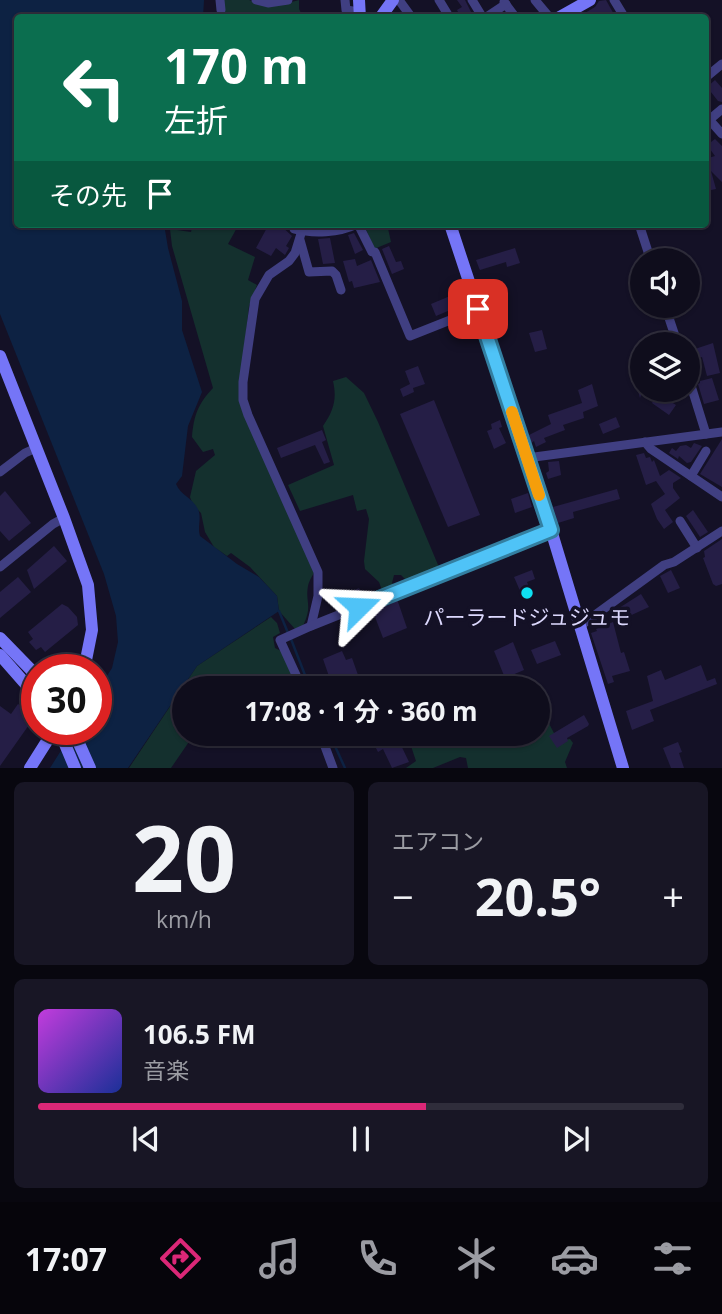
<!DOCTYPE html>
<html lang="ja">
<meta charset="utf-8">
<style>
body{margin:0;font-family:"Open Sans","Noto Sans JP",sans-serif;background:#181625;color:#f1f3f6;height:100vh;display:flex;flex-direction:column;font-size:26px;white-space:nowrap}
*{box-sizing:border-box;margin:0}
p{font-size:23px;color:#9b9ca3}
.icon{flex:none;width:38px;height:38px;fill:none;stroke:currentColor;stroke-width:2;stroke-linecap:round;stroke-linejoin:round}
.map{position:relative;height:768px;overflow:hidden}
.side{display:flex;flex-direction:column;gap:14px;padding:14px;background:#08070f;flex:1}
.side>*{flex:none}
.top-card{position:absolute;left:14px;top:14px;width:695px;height:214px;border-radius:7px;box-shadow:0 2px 5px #0004,0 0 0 2px #2f2d3b;background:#0b6e4f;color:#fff;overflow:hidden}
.fabs{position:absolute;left:630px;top:248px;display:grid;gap:14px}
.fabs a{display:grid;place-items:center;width:70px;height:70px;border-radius:50%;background:#0f0d1c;box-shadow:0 2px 5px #0004,0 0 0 2px #2f2d3b;font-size:35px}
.speed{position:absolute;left:21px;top:654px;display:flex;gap:14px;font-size:35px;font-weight:700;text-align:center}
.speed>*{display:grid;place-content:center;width:91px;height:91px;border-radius:50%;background:#0f0d1c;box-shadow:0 2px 5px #0004,0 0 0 2px #2f2d3b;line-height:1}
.speed .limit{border:10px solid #d22;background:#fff;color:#111}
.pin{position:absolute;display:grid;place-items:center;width:60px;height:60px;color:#fff;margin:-30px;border-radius:14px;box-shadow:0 4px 10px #0006}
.me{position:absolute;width:77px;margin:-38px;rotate:69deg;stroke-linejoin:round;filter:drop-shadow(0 0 5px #0008)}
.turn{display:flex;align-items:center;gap:24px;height:147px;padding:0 35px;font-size:32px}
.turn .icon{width:91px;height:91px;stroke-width:2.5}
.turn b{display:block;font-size:49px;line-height:60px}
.then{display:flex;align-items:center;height:66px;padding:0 35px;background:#0003;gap:14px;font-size:26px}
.big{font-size:52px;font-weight:700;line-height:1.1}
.side .widget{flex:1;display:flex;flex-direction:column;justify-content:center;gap:10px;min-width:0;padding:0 24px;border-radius:10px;background:#181625}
.side .dial{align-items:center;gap:0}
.dial b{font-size:91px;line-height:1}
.song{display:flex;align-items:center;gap:21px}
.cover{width:84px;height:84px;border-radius:10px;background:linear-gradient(135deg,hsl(290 70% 55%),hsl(230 70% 35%))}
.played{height:7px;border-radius:4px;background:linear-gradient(90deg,#db2777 60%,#2f2d3b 60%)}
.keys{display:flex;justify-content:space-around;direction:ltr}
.heat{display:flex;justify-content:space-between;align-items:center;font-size:38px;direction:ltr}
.side .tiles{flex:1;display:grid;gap:14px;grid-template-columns:1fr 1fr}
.widget:last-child{grid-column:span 2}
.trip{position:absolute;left:172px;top:676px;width:378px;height:70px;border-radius:35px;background:#0f0d1c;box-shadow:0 2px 5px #0004,0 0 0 2px #2f2d3b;font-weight:700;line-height:70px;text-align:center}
.tabs{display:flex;height:112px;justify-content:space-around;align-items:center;background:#06050b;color:#9b9ca3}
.tabs .icon{width:49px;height:49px}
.tabs .selected{color:#db2777}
.tabs b{font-size:32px;color:#f1f3f6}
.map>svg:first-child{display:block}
.green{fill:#14302e}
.water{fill:#0d2243}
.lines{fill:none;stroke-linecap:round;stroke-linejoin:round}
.stream{stroke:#0d2243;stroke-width:2.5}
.building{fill:#251e46}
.street{stroke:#403f82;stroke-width:9}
.secondary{stroke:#7575f7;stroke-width:12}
.route-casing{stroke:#337fa1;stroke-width:18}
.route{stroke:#4fc3f7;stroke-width:12}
.slow{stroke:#f59e0b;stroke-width:12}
.poi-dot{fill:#0fe0f2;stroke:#141126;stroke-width:2.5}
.labels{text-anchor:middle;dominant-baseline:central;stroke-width:7;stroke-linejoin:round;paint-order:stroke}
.poi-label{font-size:21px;fill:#dcd8fd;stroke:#141126}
</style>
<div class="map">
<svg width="722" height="768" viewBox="0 0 722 768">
<rect width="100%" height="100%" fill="#141126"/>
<g class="green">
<polygon points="223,0 249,0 262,4 288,3 299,0 299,9 303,17 233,17 225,12"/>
<path d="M193,224H239L228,244L255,257L248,280L257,285L249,306L240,385L316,570C313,574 309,581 308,586C305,603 313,605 303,626L295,629L279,611L277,596L250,567L231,553L227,556L214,547L205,532L201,513L193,505L190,497L196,471L215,455L213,449L203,452L192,437C194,415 198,404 213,388L172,246L170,229L191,232Z"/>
<polygon points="364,224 387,224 391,242 374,249"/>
<path d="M346,377L364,393L378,422L441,572L410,584L401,575H394L392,583L398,588L383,593L379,582L365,569L364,561L369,519L366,509L357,511L353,495L300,511L288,485L334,465L323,426C334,410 337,399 333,381Z"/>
<polygon points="271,617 277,623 280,633 273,637 275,648 283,652 298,688 265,688 248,675 233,688 184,688 184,733 195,733 171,768 129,768 197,666"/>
<polygon points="537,700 558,741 570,739 573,743 565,762 567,768 468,768 466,758 460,757 433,768 406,768 416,761 410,743 432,733 469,733 463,734 464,737 482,748 487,733 537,733"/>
</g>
<path class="water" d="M0,0H204L203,17L18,18V224H164L168,248L182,301V330L202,392L188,426L182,476L176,484C181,496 192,497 198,509C202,519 197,526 200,536L237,564L259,577L277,596L279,611L197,666L128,768H50L74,730H96V693L112,668L118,642L116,616L104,574L0,314Z"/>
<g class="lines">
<g class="stream">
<polyline points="279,611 288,633"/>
<polyline points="291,639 310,688"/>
<polyline points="329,733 345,768"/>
</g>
</g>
<g class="building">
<polygon points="457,0 465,0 474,18 461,18 457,10 462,7"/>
<polygon points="606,0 616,18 588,18 585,13 595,7 599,1"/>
<polygon points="715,80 722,88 722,102 718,101 707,87"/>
<polygon points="715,139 722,146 722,182 711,171 716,189 706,191 705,159 715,156 707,145"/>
<polygon points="269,224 279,224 292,236 286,246 289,248 285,255 276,248 271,256 256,248"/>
<polygon points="354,233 363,250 355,254 348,235"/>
<polygon points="330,238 335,263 323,264 318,239"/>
<polygon points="389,246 396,262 401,261 404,269 392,274 382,249"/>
<polygon points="515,248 520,263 507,267 506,262 480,270 479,268 476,260"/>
<polygon points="355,259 357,266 371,260 380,282 354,288 352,281 349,282 343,261"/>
<polygon points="462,291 467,303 436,316 431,304"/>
<polygon points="542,330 547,349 535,352 529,333"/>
<polygon points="713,343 720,373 707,376 702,357 698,358 695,349"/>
<polygon points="418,366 425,384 413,388 414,392 403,397 400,389 410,384 405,371"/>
<polygon points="642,377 642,390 674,390 674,393 662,396 676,405 669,415 652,403 653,401 642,392 640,398 635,380"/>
<polygon points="712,378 719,400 704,404 698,384 700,383 700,381"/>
<polygon points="592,384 598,406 583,412 584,418 563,425 565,430 544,438 546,442 536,447 534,441 531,443 529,435 551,424 548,415 582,403 578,390"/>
<polygon points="434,400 480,515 448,527 400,414"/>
<polygon points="616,417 620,427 603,434 599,424"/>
<polygon points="500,420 502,427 499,428 506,443 494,449 487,431 492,429 491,424"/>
<polygon points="322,430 326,440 322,442 330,462 324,464 315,445 281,458 277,448"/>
<polygon points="722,439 722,487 700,474"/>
<polygon points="694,443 702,446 691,462 687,463 679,456 678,459 669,453 672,448 676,451 680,446 686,445 691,448"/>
<polygon points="644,453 646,458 650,457 652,462 654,460 660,476 669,470 681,478 673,483 673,488 680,498 665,510 673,522 664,529 657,519 651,504 665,494 656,481 646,485 636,455"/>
<polygon points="559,461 561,475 548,479 546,473 549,471 548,462"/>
<polygon points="617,489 620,499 573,512 574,518 558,523 553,507"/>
<polygon points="5,491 31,523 9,541 0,531 0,496"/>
<polygon points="528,493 532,507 515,513 511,499"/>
<polygon points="693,510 708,532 700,537 686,516"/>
<polygon points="722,539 722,584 716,586 713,584 703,558 705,557 704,551"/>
<polygon points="54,546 67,561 34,589 27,570"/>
<polygon points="532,570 535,579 527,582 533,597 524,600 514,577"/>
<polygon points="671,570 680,588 668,593 660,576"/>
<polygon points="18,577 31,592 0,618 0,592"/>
<polygon points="359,588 362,596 335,608 332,600"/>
<polygon points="641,594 649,607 625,618 619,608"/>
<polygon points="397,599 407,628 383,638 372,609"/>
<polygon points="62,604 68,607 77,617 78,625 45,652 41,647 36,650 29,642 33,639 28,632"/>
<polygon points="613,622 621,653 624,652 630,671 612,676 614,682 608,684 591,633 597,631 596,629"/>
<polygon points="555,641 561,655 537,664 531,650"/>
<polygon points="513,642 524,670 505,678 494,651"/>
<polygon points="342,651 346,660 352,658 358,675 332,685 323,659"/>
<polygon points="701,665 707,681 715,678 717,684 650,710 654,721 632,730 626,711 653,701 647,676 661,670 665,680"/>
<polygon points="18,704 30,712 31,722 0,766 0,706 11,714"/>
<polygon points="584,715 589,724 588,726 567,738 568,741 557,748 549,736"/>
<polygon points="387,733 415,733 399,741 409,762 392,768 383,749 378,752 372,740"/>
<polygon points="678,742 682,752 679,753 684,768 671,768 663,748"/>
</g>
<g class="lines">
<g class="street">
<polyline points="220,0 221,10"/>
<polyline points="256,0 268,3 288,0"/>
<polyline points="345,0 346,10 353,11"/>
<polyline points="399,0 412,18"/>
<polyline points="439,0 450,18"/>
<polyline points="472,0 483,18"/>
<polyline points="535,0 550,18"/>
<polyline points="614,0 625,18"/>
<polyline points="504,2 516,18"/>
<polyline points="485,18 506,4"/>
<polyline points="705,78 722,64"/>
<polyline points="705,115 722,134"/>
<polyline points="709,120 722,109"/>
<polyline points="304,224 295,253 289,261 269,275 255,299 243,382 243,400 248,415 318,572 318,596 311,626"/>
<polyline points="358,224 372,252 375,252 410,336 478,309"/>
<polyline points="639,224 651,261"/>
<path d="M294,229C313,234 339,233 357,224"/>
<polyline points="300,240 309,272 332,271 336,275 341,290"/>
<polyline points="665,306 678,345"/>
<polyline points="688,376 706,434"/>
<polyline points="645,442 651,449 722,497"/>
<polyline points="527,458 722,432"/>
<polyline points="0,472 25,453 36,448"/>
<polyline points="691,476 706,451"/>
<polyline points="680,521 697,548"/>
<polyline points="0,567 53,524 64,518"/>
<polyline points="580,626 664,565 674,562 722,531"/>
<polyline points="302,688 280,640 311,626 551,530"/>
<polyline points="320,733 333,768"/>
</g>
<g class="secondary">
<polyline points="359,0 360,18"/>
<polyline points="380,18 393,0"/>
<polyline points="558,18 590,0"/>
<polyline points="450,224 551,530 623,768"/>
<polyline points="0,356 64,518 88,585 92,630 84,670"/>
<polyline points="0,638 37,676"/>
<polyline points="0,655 37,697"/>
<polyline points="59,730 75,768"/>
<polyline points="73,730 90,768"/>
<polyline points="30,768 54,730"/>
</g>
</g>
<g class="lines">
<g class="route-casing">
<polyline id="route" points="359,607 551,530 478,309"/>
</g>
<use href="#route" class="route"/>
<polyline class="slow" points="512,412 539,495"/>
</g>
<circle class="poi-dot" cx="527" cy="593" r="7"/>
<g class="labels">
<g class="poi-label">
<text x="527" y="617">パーラードジュジュモ</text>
</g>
</g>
</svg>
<div class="fabs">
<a><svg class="icon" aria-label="sound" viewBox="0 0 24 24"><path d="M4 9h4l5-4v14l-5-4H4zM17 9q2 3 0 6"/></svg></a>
<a><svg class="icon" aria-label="layers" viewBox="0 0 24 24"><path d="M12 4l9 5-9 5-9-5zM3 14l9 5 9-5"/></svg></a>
</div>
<div class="speed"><div class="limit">30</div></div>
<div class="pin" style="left:478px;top:309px;background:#d93025"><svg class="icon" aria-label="arrive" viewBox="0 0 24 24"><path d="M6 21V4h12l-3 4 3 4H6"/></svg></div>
<svg class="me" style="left:359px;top:607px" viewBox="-20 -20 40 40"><path d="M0-17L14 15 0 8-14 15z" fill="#4fc3f7" stroke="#fff" stroke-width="4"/></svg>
<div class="trip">17:08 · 1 分 · 360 m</div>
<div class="top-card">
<div class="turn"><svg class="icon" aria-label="left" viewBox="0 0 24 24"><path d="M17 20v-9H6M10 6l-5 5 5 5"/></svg><div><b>170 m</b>左折</div></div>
<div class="then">その先<svg class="icon" aria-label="arrive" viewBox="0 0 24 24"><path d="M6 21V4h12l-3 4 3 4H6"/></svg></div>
</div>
</div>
<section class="side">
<div class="tiles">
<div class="widget dial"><b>20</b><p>km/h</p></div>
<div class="widget"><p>エアコン</p>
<div class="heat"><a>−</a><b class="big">20.5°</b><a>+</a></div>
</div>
<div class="widget">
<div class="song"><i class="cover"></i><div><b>106.5 FM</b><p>音楽</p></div></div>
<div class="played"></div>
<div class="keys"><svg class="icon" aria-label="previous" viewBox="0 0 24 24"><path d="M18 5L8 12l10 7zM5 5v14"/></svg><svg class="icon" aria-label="pause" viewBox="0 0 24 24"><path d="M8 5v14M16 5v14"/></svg><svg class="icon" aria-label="next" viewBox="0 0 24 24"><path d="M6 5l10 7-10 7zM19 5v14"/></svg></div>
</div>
</div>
</section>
<nav class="tabs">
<b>17:07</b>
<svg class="icon selected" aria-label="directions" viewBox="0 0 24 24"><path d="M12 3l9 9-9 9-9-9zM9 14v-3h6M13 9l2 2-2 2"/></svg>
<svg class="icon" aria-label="music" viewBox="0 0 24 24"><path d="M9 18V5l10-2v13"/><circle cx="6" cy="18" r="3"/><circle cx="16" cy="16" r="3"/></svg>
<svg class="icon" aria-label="phone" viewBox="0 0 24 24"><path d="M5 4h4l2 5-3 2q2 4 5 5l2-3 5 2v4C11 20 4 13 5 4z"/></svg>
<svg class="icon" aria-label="climate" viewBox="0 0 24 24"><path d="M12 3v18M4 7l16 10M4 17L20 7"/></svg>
<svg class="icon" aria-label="car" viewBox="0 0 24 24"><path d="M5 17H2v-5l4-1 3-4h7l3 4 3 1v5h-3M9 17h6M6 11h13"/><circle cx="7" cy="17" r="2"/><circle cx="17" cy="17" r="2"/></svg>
<svg class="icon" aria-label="filters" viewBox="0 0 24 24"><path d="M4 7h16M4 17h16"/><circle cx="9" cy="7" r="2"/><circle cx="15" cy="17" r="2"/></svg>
</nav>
